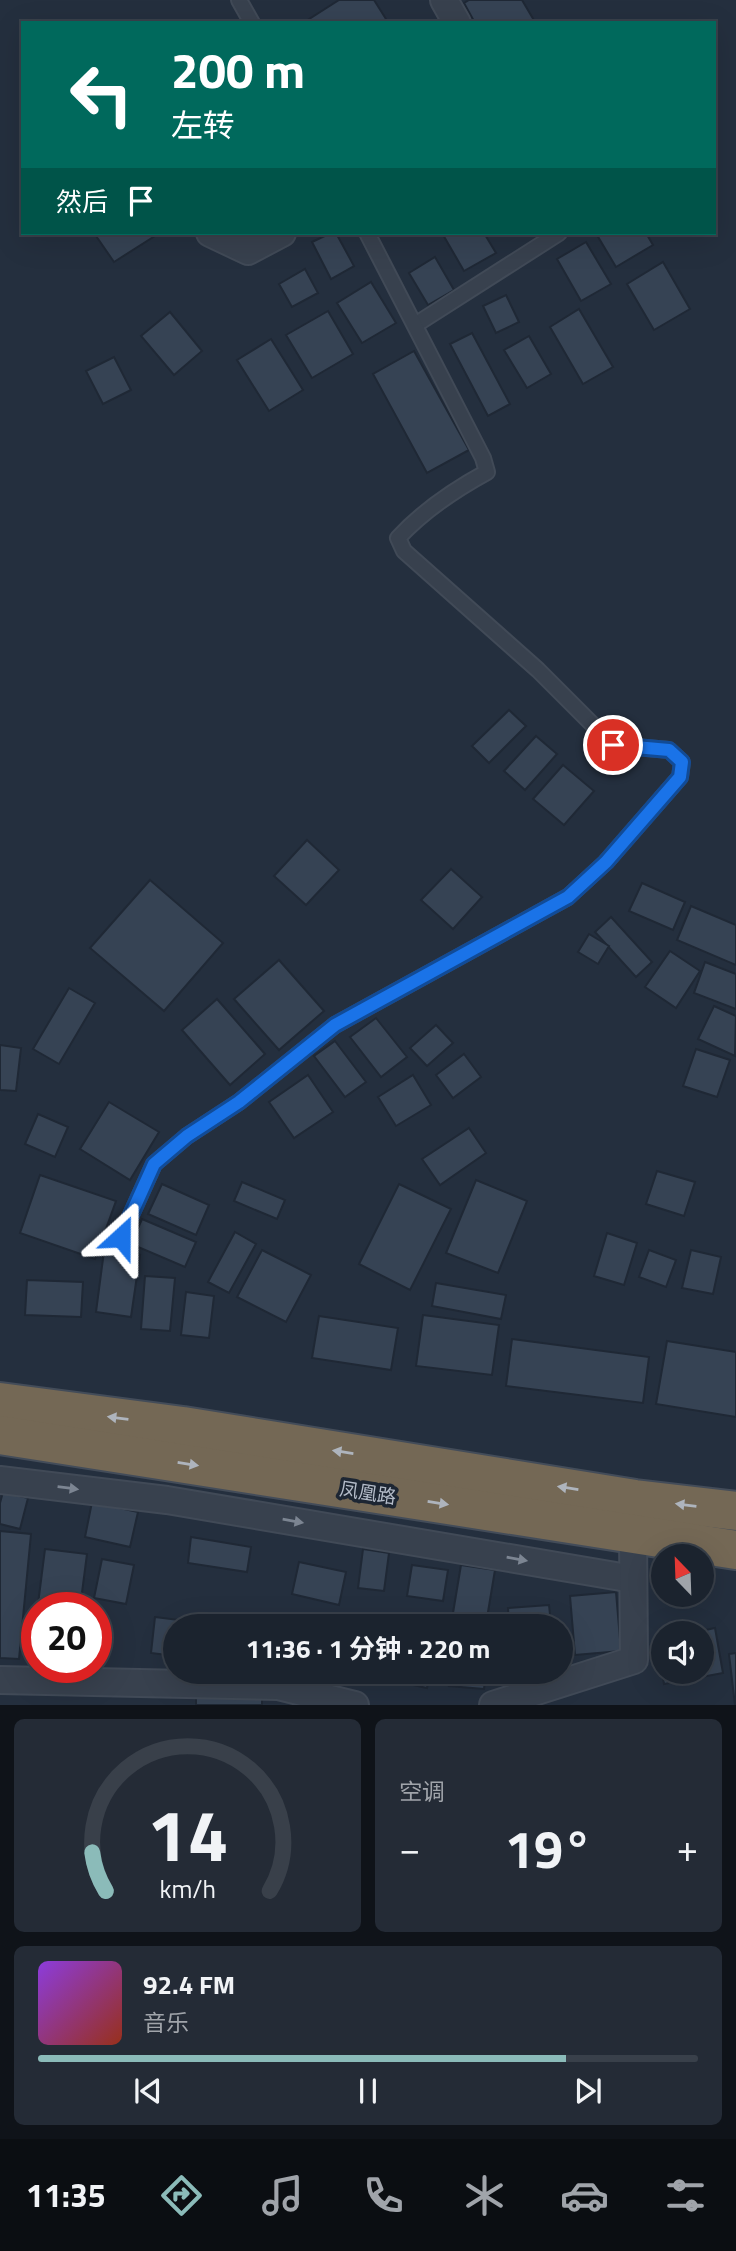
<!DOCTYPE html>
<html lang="zh">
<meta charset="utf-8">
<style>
body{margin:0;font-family:"Titillium Web","Noto Sans SC",sans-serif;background:#242b36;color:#f1f3f6;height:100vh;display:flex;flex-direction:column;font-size:26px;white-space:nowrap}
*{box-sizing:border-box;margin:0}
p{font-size:23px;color:#a0a4aa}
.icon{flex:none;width:38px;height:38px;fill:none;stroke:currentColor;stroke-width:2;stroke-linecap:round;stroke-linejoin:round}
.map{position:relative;height:1705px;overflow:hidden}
.sheet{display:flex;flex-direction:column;gap:14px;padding:14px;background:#0f1319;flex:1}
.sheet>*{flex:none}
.hud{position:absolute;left:21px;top:21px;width:695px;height:214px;border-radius:0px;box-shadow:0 7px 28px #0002,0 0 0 2px #39404a;background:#00695c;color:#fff;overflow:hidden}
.needle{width:46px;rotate:337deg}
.controls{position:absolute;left:651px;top:1544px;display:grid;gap:14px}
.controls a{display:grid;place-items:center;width:63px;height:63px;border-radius:50%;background:#1b232e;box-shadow:0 7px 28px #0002,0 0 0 2px #39404a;font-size:35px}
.speed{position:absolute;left:21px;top:1592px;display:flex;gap:14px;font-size:35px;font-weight:700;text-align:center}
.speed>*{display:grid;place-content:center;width:91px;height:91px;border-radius:50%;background:#1b232e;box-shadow:0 7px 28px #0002,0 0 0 2px #39404a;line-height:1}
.speed .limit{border:10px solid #d22;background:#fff;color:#111}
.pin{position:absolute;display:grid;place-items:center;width:60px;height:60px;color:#fff;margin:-30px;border:4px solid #fff;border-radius:50%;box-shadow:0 2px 7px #0007}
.me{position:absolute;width:77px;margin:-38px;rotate:24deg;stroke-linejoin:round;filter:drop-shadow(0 0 5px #0008)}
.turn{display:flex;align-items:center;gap:24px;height:147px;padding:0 35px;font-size:32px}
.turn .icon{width:91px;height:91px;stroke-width:2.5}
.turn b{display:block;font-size:49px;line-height:60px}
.then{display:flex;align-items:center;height:66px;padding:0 35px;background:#0003;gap:14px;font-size:26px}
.big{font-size:52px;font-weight:700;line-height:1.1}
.sheet .card{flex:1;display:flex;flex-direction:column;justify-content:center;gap:10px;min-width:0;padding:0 24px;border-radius:10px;background:#242b36}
.sheet .dial{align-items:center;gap:0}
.dial svg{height:182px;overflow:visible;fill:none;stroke:#39404a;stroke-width:7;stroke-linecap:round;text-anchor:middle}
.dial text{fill:#f1f3f6;stroke:none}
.song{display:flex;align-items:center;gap:21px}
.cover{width:84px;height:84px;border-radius:10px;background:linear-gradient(135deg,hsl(270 70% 55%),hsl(10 70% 35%))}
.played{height:7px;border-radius:4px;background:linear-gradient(90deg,#8bbbb9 80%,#39404a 80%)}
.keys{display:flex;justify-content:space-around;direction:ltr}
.heat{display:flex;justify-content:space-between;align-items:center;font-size:38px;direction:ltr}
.sheet .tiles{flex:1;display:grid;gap:14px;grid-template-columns:1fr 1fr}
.card:last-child{grid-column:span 2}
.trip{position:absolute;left:163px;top:1614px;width:410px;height:70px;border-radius:35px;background:#1b232e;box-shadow:0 7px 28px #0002,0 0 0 2px #39404a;font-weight:700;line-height:70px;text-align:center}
.dock{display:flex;height:112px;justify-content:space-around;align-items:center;background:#0b0e12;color:#a0a4aa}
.dock .icon{width:49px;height:49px}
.dock .on{color:#8bbbb9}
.dock b{font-size:32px;color:#f1f3f6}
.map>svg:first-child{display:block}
.building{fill:#364354;stroke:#1f2835;stroke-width:2}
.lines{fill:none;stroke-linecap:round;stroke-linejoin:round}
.lane-casing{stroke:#414a57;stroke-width:18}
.street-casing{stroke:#414a57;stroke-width:30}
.highway-casing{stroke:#434c59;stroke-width:42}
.lane{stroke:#38414e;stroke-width:14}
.street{stroke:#38414e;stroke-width:26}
.highway{stroke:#746855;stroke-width:38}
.oneway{fill:#aeb4bd}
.oneway2{fill:#7c8592}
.route-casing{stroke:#114b97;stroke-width:18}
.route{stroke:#1a73e8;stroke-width:12}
.labels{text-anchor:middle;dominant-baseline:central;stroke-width:7;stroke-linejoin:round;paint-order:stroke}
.street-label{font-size:19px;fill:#b4bcc9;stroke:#1d2633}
</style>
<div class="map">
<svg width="736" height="1705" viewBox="0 0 736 1705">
<rect width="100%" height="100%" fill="#242f3e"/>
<g class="building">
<polygon points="339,0 374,0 386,19 380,23 303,23"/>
<polygon points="469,0 522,0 535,22 475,23 464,3"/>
<polygon points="94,233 158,233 158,234 114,262"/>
<polygon points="331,233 336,233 354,266 331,279 312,242"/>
<polygon points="442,233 484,233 496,253 464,271"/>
<polygon points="600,233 646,233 653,245 616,267 597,235"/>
<polygon points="586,242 611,284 581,301 557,259"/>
<polygon points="435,257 454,290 428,305 409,273"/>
<polygon points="663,262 690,309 654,330 627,284"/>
<polygon points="305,269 318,293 292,307 279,284"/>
<polygon points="371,282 396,323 362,343 337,303"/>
<polygon points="506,295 519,322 496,333 483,306"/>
<polygon points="579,309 613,367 583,384 550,327"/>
<polygon points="328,311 353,354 312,378 286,335"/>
<polygon points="170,312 202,351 174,375 141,336"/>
<polygon points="472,333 510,404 488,416 450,344"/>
<polygon points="529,336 551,374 527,388 504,350"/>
<polygon points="271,339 303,390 269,411 237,360"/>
<polygon points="414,351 469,450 427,473 373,374"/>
<polygon points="114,357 131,390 103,404 86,371"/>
<polygon points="509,710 526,726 489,763 472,746"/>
<polygon points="536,736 557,754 525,790 504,771"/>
<polygon points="563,765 594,791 564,825 533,799"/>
<polygon points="307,840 339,870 306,905 274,876"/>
<polygon points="451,869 482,897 453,929 421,900"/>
<polygon points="150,880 223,943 164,1011 90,948"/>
<polygon points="642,883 685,902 673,930 629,911"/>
<polygon points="691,906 736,925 736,965 677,940"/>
<polygon points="611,917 652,962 636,977 595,932"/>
<polygon points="589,934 609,946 598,964 578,952"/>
<polygon points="670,951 700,971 676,1008 645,987"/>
<polygon points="279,960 324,1011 279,1050 234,999"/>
<polygon points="705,962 736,974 736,1009 694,993"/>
<polygon points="69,988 95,1003 59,1064 33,1049"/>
<polygon points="217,999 265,1054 230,1085 182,1030"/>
<polygon points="714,1006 736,1016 735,1056 698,1039"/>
<polygon points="376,1018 407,1057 381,1077 350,1037"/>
<polygon points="436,1025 453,1043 427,1066 410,1048"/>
<polygon points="335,1041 366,1082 345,1097 314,1056"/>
<polygon points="0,1045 21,1048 16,1091 0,1090"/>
<polygon points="696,1049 730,1060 717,1097 683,1086"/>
<polygon points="464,1054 481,1077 453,1098 436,1075"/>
<polygon points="308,1075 333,1112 294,1138 269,1102"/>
<polygon points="413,1075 431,1105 396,1126 378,1097"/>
<polygon points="109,1102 159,1132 130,1180 80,1149"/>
<polygon points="38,1114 68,1127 55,1157 25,1144"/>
<polygon points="469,1128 486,1153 440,1185 422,1159"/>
<polygon points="657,1171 695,1182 684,1216 646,1204"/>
<polygon points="40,1175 116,1201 95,1259 20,1233"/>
<polygon points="476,1180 527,1201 498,1273 446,1253"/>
<polygon points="242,1182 285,1200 277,1219 234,1201"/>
<polygon points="162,1184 209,1205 196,1235 148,1214"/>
<polygon points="399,1184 451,1209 410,1290 359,1264"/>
<polygon points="142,1219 196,1242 185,1267 131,1244"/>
<polygon points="235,1232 256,1244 229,1293 208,1282"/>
<polygon points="607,1233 637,1243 624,1285 594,1276"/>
<polygon points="262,1250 311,1275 286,1322 237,1297"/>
<polygon points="649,1250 676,1260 666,1287 639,1277"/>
<polygon points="691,1250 721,1257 713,1294 682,1288"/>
<polygon points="104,1251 140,1255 131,1317 96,1312"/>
<polygon points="145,1276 175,1278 170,1331 141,1329"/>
<polygon points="27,1280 83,1282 81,1317 25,1315"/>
<polygon points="436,1283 506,1295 501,1319 432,1306"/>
<polygon points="186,1292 214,1296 209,1338 181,1335"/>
<polygon points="423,1315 499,1325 492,1375 416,1366"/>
<polygon points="319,1316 398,1328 391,1370 312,1358"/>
<polygon points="512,1339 649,1357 643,1403 506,1386"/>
<polygon points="667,1341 736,1352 736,1417 656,1404"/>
<polygon points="3,1492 28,1498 20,1529 0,1524 0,1503"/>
<polygon points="92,1502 138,1512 130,1547 85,1537"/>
<polygon points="0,1531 31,1534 19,1659 0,1658"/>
<polygon points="191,1537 251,1547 247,1572 188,1563"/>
<polygon points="45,1549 87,1554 80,1608 38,1604"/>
<polygon points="363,1549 389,1553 384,1591 358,1588"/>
<polygon points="102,1559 134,1565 126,1604 94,1598"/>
<polygon points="299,1562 346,1572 339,1605 292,1594"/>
<polygon points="412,1565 448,1570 443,1601 407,1596"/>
<polygon points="461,1565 495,1570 487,1618 453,1613"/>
<polygon points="616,1592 621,1651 575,1655 570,1596"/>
<polygon points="549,1605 551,1624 509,1626 508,1608"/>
<polygon points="221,1615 256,1621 255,1626 219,1626"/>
<polygon points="155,1617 195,1622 194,1626 175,1626 175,1656 151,1653"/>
<polygon points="715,1628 723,1673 664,1684 656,1639 663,1638 663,1671 702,1671 702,1633 691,1633"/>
<polygon points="736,1653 736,1705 735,1705 729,1654"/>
<polygon points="364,1671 431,1671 427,1688 363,1674"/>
<polygon points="451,1671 486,1671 484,1689 449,1686"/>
<polygon points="262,1695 262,1705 196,1705 196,1698"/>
</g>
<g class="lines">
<g class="lane-casing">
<g id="lane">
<polyline points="239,0 252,23"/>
<polyline points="415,325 559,233"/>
<path d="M121,1237L154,1164L187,1136L239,1102L335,1025L568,897L606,862L680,777L682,762L669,750L613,745L538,670L404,551L398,538C423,511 454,490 487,472L483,458L367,233"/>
</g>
</g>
<g class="street-casing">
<g id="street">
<polyline points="444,0 457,23"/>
<polyline points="210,233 248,251 282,233"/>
<polyline points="0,1480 167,1500 633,1579"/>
<polyline points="0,1680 278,1686 355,1705"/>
<polyline points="493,1705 634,1660 633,1533"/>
</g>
</g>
<g class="highway-casing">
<g id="highway">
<polyline points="0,1402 183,1426 635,1499 736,1511"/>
<polyline points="0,1435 736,1550"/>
</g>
</g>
<use href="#lane" class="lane"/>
<use href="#street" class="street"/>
<use href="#highway" class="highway"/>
</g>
<defs><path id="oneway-solid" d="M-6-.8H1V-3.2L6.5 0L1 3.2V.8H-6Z" transform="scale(1.75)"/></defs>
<g class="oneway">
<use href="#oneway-solid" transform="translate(118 1418) rotate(-173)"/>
<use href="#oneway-solid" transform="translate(343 1452) rotate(-171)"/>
<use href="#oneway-solid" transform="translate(188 1464) rotate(9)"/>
<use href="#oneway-solid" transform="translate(568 1488) rotate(-171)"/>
<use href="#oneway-solid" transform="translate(438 1503) rotate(9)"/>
<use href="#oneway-solid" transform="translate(686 1505) rotate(-173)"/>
</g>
<g class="oneway2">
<use href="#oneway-solid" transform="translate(68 1488) rotate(7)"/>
<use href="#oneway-solid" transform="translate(293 1521) rotate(10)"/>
<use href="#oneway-solid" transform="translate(517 1559) rotate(10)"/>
</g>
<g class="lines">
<g class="route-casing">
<polyline id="route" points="121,1237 154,1164 187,1136 239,1102 335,1025 568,897 606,862 680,777 682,762 669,750 613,745"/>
</g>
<use href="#route" class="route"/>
</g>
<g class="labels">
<g class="street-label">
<text transform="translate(368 1492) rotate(9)">凤凰路</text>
</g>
</g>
</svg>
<div class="controls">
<a><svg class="needle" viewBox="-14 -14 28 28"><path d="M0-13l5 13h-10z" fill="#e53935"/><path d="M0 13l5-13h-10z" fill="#a0a4aa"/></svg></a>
<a><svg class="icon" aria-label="sound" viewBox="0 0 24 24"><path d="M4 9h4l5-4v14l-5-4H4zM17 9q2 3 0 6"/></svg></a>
</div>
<div class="speed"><div class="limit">20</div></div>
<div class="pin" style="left:613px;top:745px;background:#d93025"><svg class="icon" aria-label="arrive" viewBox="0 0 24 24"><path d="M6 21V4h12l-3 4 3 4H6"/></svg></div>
<svg class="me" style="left:121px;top:1237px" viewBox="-20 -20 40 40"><path d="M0-17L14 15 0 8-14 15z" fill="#1a73e8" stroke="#fff" stroke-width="4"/></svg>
<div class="trip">11:36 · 1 分钟 · 220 m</div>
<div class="hud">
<div class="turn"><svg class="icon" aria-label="left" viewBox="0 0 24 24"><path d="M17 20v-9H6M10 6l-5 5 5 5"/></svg><div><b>200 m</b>左转</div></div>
<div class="then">然后<svg class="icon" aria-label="arrive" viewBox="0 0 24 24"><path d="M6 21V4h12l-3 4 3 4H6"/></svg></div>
</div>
</div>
<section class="sheet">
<div class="tiles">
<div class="card dial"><svg viewBox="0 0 100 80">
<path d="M14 69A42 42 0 1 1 86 69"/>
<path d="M14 69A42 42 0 0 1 8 52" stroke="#8bbbb9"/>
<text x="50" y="56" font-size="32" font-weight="700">14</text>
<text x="50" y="72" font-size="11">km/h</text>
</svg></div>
<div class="card"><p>空调</p>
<div class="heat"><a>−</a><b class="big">19°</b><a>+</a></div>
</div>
<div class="card">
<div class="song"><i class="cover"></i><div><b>92.4 FM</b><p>音乐</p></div></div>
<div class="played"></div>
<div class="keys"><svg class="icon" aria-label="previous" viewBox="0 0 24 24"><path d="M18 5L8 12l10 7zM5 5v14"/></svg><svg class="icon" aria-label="pause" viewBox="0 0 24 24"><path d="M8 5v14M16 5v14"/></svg><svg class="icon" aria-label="next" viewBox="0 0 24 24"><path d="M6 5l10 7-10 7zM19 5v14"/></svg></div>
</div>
</div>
</section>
<nav class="dock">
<b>11:35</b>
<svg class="icon on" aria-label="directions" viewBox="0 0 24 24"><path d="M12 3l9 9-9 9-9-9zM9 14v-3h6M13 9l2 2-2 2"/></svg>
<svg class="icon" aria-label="music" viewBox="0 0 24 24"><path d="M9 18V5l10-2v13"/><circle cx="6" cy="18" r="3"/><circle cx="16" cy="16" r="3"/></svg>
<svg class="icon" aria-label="phone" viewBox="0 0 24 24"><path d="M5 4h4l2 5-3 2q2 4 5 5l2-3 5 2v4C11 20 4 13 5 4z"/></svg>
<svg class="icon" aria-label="climate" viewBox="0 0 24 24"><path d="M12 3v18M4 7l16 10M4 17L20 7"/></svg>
<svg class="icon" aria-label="car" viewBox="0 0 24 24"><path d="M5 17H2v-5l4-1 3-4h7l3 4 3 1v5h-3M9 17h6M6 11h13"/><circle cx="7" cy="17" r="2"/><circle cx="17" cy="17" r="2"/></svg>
<svg class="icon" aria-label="filters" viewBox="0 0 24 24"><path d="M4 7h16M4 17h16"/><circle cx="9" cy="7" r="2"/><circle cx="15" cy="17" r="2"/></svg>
</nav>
